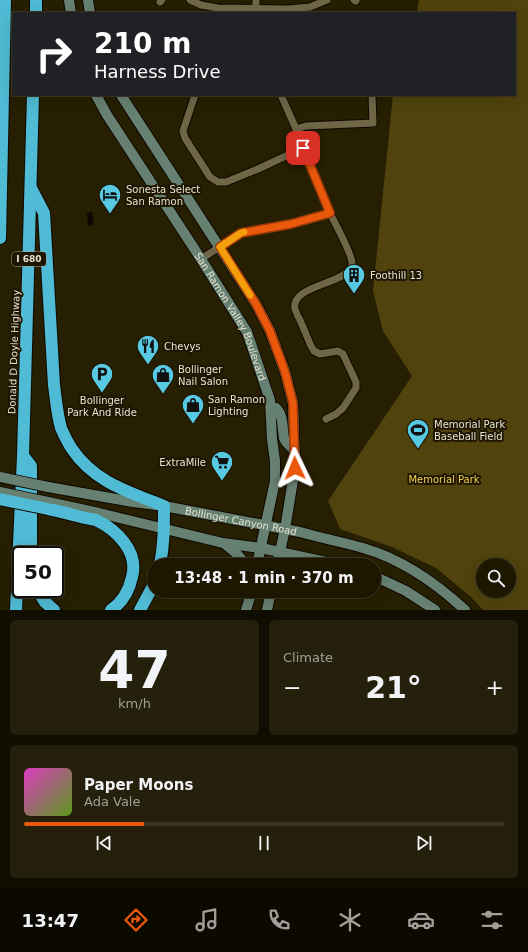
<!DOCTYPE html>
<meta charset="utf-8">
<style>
body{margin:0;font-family:"DejaVu Sans",sans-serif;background:#25200b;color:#f1f3f6;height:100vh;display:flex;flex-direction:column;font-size:15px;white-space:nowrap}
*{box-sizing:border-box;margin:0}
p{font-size:13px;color:#a09f99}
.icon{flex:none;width:22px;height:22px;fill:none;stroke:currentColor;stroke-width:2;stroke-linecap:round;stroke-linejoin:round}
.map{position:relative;height:610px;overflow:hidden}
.side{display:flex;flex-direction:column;gap:10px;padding:10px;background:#100d01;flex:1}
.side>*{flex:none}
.hud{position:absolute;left:12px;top:12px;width:504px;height:84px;border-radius:0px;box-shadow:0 4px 16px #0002,0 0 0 1px #3b3623;background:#202124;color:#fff;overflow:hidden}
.controls{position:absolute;left:476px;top:558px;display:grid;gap:8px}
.controls a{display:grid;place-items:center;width:40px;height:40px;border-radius:50%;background:#1d1701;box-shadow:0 4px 16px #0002,0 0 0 1px #3b3623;font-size:20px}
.speed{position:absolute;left:12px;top:546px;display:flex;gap:8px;font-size:20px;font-weight:700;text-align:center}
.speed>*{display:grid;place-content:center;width:52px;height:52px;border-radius:50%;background:#1d1701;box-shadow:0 4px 16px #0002,0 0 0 1px #3b3623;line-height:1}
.speed .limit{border:2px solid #111;border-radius:6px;background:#fff;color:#111}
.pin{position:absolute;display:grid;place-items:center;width:34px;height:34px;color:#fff;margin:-17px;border-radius:8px;box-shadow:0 2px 6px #0006}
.me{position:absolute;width:44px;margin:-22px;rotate:358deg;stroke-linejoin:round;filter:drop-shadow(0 0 3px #0008)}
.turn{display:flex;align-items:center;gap:14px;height:84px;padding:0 16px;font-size:18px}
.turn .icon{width:52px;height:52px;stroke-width:2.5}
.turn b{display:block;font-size:28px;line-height:34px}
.big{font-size:30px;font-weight:700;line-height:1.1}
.side .widget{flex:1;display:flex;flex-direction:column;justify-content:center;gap:6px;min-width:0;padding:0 14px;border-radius:6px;background:#25200b}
.side .dial{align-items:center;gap:0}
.dial b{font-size:52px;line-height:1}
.song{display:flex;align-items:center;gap:12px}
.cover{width:48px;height:48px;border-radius:6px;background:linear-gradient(135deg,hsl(310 70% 55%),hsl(90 70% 35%))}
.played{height:4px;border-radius:2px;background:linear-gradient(90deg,#ea580c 25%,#3b3623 25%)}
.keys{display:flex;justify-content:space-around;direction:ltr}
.heat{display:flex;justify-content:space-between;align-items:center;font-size:22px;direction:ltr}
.side .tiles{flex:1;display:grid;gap:10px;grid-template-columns:1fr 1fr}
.widget:last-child{grid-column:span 2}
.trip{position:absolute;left:147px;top:558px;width:234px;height:40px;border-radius:20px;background:#1d1701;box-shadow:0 4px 16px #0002,0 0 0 1px #3b3623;font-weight:700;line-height:40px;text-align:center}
.menu{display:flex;height:64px;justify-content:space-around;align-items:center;background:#0c0900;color:#a09f99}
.menu .icon{width:28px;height:28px}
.menu .selected{color:#ea580c}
.menu b{font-size:18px;color:#f1f3f6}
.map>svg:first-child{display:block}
.green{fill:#50430e;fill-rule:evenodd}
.water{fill:#0f0800}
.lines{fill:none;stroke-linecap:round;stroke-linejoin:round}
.minor-casing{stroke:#0f0900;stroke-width:9}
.secondary-casing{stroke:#0f0900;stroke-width:12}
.motorway-casing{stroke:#0f0900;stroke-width:14}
.minor{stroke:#6f6647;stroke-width:7}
.secondary{stroke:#668071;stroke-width:10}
.motorway{stroke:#50bbd4;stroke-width:12}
.secondary-bridge-casing{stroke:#0f0900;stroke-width:12;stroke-linecap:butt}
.motorway-bridge-casing{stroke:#0f0900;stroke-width:14;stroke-linecap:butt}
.secondary-bridge{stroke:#668071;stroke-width:10}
.motorway-bridge{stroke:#50bbd4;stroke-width:12}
.route-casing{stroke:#983908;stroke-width:10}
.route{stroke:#ea580c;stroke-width:7}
.slow{stroke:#f59e0b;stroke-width:7}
.labels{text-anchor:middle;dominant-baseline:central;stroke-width:4;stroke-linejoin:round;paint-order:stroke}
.shield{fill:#1e1600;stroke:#aba592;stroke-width:1}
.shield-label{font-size:9px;font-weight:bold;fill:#e7e2d1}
.poi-label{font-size:10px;fill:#e7e2d1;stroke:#1e1600;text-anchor:start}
.street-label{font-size:10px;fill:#e7e2d1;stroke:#1e1600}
.park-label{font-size:10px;fill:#f2d154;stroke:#1e1600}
</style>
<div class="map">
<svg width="528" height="610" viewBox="0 0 528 610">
<rect width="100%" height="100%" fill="#271f01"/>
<path class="green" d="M419,0H528V610H483L471,597L436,568L392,547L340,529L328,501L412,376L383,331L373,291L393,95H515V13H417ZM483,565H509V591H483Z"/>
<polygon class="water" points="92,212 94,225 88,226 87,213"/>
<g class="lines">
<g class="minor-casing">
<g id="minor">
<polyline points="190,0 201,5 218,8 288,9 310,7 327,0"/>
<polyline points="354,0 356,1"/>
<polyline points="160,2 162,0"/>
<polyline points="256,9 256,0"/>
<polyline points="195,95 183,131 185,138 210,177 218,182 226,182 258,169 303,148"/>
<polyline points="281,95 296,129 330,213"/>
<polyline points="296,129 306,126 373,123 372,95"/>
<path d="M201,259L241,233L291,224L330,213C334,222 353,255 352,264C349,285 290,284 295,309C296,312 298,317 300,320C304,329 307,337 311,346L314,351L320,354L338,351L343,354L356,382V388L343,408L336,414L326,419"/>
</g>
</g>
<g class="secondary-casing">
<g id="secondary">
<polyline points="69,0 71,13"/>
<polyline points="88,0 90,13"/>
<path id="s1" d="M96,95L107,115L201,259L247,332L270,400L272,439L275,461V481L257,565"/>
<polyline points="121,95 256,304 270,331 285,372 293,403 295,468 285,529 277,565"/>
<path d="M271,408H276C284,416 282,428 284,438C285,442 291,447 294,450"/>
<path id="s2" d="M48,487L133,502L164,506L300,532C321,538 342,542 363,548C401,559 436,583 465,610"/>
<polyline points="48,502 99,513 223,543 261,548 340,565"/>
<polyline points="225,544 237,554 246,565"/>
<polyline points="374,576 406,591 435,610"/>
<polyline points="246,610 252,591"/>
<polyline points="267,610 271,591"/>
</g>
</g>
<g class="motorway-casing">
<g id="motorway">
<polyline points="36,13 36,0"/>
<path d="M31,188L44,213L54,385C56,400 57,414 61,428C64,435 68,443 72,449C94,482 129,492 164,506C164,527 164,544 160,565"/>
<polyline points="0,238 5,0"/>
<polyline points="24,457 31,466 31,555"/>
<path d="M48,509C59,511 70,514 81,517C85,518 91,519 96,520C117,530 139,552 132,577C129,591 123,602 111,610"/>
<polyline points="37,589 45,602 54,610"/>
<polyline points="16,610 23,456 33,95"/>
<polyline points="140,610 154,584"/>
</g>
</g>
<use href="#minor" class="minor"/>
<use href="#secondary" class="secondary"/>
<use href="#motorway" class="motorway"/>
<g class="secondary-bridge-casing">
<g id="secondary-bridge">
<polyline points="0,477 48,487"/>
<polyline points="0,492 48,502"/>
</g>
</g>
<g class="motorway-bridge-casing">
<polyline id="motorway-bridge" points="0,499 48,509"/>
</g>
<use href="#secondary-bridge" class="secondary-bridge"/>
<use href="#motorway-bridge" class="motorway-bridge"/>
</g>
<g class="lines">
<g class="route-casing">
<polyline id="route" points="295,468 293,403 285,372 270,331 256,304 220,247 241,233 291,224 330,213 303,148"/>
</g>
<use href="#route" class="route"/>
<polyline class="slow" points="244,232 241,233 220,247 250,295"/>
</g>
<defs>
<g id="hotel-pin" transform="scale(1.15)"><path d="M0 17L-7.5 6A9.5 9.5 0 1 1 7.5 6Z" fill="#58c9e3" stroke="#1e1600"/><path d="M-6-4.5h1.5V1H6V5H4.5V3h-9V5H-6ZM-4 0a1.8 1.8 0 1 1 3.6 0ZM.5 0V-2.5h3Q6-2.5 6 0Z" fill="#111"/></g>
<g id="building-pin" transform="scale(1.15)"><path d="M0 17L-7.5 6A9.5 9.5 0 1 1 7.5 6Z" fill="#58c9e3" stroke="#1e1600"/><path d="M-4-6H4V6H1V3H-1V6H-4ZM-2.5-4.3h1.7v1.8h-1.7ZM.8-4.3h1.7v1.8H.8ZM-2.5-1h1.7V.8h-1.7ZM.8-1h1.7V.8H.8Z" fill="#111"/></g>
<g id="restaurant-pin" transform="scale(1.15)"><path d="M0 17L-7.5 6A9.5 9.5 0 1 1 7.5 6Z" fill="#58c9e3" stroke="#1e1600"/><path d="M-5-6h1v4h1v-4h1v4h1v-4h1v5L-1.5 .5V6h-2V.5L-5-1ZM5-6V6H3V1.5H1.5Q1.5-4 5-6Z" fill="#111"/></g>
<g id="parking-pin" transform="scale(1.15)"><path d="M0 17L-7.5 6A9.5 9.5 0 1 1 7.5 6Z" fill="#58c9e3" stroke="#1e1600"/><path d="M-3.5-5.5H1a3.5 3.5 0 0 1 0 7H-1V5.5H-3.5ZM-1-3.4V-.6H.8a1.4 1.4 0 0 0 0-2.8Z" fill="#111"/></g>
<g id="shop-pin" transform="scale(1.15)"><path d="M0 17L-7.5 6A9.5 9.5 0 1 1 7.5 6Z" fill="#58c9e3" stroke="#1e1600"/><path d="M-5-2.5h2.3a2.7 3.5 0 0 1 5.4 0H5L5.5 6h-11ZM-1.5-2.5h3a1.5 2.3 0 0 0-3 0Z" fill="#111"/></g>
<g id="stadium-pin" transform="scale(1.15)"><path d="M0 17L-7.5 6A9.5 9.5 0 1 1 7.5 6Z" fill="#58c9e3" stroke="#1e1600"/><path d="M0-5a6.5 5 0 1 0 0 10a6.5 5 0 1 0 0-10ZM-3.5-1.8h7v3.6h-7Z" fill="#111"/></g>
<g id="supermarket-pin" transform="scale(1.15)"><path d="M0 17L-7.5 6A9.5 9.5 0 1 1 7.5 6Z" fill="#58c9e3" stroke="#1e1600"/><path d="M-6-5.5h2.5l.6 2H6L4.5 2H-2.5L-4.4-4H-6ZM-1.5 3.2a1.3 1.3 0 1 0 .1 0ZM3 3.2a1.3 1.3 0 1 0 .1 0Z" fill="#111"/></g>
</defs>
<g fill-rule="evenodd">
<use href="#hotel-pin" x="110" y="195"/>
<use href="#building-pin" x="354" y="275"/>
<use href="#restaurant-pin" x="148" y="346"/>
<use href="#parking-pin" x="102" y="374"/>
<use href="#shop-pin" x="163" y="375"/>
<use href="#shop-pin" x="193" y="405"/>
<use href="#stadium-pin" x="418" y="430"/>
<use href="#supermarket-pin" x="222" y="462"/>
</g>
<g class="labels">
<rect class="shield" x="12" y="252" width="34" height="14" rx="3"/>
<g class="shield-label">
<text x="29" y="259">I 680</text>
</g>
<g class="poi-label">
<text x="126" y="189">Sonesta Select<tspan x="126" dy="12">San Ramon</tspan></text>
<text x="370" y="275">Foothill 13</text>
<text x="164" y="346">Chevys</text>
<text x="178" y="369">Bollinger<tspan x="178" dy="12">Nail Salon</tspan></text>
<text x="208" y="399">San Ramon<tspan x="208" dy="12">Lighting</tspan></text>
<text x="102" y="400" text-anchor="middle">Bollinger<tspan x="102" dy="12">Park And Ride</tspan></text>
<text x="434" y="424">Memorial Park<tspan x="434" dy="12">Baseball Field</tspan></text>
<text x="206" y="462" text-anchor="end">ExtraMile</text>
</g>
<g class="street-label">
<text stroke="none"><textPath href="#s1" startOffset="260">San Ramon Valley Boulevard</textPath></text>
<text transform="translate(14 352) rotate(-88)">Donald D Doyle Highway</text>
<text stroke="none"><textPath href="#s2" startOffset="196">Bollinger Canyon Road</textPath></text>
</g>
<g class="park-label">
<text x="444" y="479">Memorial Park</text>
</g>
</g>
</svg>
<div class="controls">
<a><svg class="icon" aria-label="search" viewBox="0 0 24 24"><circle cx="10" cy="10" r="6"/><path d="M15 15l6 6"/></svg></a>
</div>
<div class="speed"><div class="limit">50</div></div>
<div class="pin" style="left:303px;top:148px;background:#d93025"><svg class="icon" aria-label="arrive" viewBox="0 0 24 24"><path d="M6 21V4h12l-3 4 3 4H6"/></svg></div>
<svg class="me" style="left:295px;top:468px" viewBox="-20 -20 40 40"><path d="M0-17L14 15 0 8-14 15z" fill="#ea580c" stroke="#fff" stroke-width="4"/></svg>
<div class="trip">13:48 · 1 min · 370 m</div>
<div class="hud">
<div class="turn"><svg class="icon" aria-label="right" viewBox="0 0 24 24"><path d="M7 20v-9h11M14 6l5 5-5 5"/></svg><div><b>210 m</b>Harness Drive</div></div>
</div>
</div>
<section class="side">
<div class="tiles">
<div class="widget dial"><b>47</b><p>km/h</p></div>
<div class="widget"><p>Climate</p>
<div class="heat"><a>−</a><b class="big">21°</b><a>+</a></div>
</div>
<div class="widget">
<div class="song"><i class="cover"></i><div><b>Paper Moons</b><p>Ada Vale</p></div></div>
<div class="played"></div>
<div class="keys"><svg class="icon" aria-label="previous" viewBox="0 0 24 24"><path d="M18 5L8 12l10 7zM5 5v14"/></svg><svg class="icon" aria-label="pause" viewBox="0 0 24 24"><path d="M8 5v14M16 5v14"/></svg><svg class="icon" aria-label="next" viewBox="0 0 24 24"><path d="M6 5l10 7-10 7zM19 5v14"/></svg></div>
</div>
</div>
</section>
<nav class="menu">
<b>13:47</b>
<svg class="icon selected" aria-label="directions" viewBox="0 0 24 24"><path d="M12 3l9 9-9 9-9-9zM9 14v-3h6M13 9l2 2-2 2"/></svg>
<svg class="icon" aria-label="music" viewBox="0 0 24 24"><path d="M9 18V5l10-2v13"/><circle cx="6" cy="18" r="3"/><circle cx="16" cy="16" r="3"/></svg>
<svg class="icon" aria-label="phone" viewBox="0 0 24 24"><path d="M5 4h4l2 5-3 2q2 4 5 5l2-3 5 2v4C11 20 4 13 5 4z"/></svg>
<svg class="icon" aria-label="climate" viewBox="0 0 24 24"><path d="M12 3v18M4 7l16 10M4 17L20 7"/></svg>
<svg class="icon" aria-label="car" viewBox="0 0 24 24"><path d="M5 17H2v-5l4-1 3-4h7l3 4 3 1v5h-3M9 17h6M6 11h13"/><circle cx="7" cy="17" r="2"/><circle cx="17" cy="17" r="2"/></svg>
<svg class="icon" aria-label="filters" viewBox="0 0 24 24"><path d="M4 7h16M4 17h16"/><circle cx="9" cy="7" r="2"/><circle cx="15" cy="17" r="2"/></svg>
</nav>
